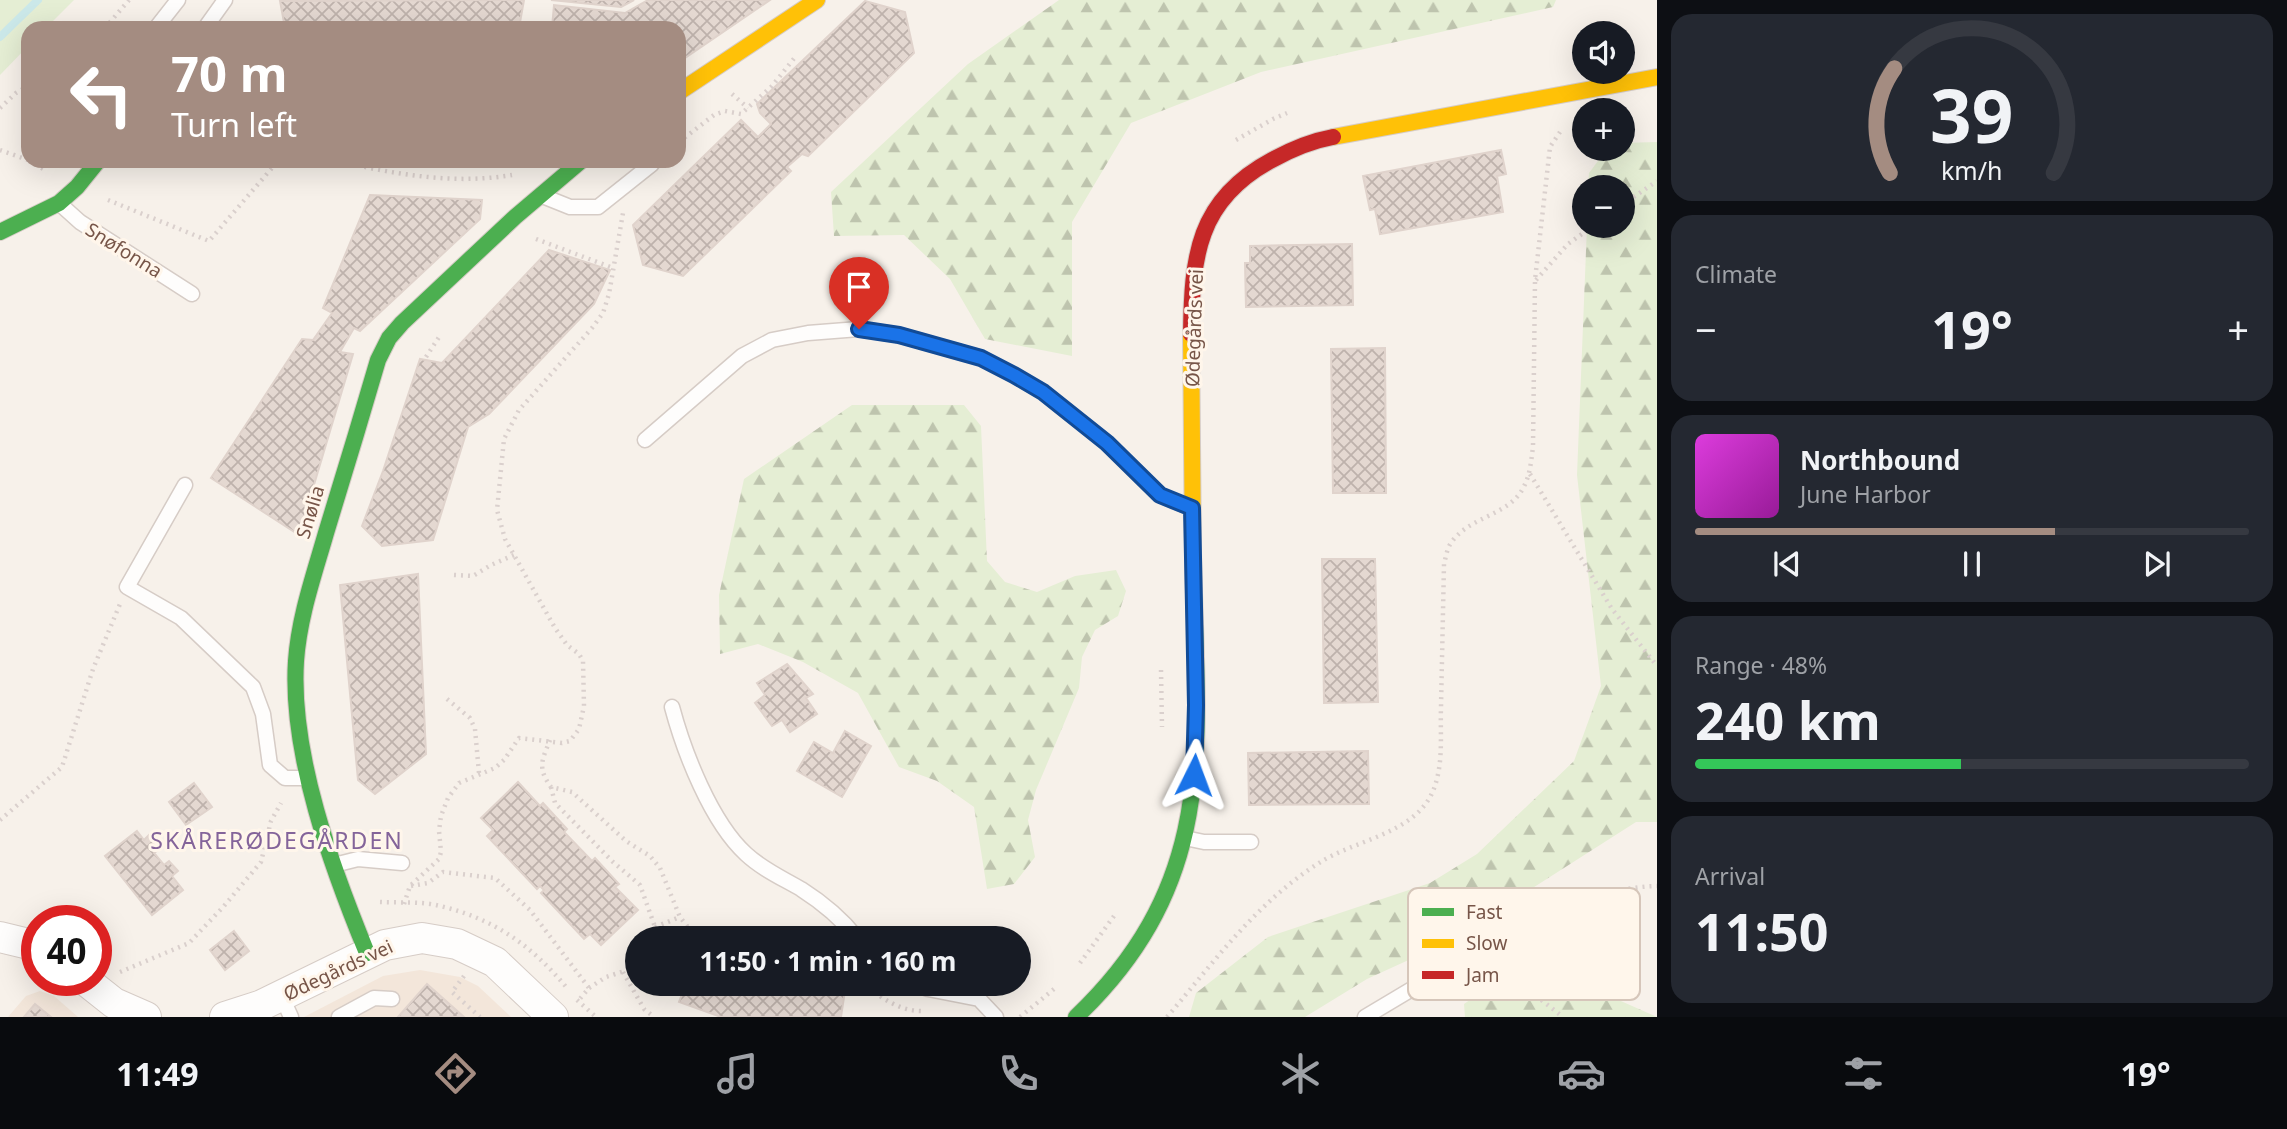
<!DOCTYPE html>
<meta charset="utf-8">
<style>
body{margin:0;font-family:"Noto Sans",sans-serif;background:#242831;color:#f1f3f6;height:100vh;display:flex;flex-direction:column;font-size:26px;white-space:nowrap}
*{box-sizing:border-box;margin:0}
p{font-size:23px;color:#9ea1a6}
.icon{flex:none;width:38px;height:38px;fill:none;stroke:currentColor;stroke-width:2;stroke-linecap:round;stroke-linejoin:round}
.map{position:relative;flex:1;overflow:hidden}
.drawer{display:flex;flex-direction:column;gap:14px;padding:14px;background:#0d0f14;width:630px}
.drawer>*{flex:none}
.hud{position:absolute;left:21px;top:21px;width:665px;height:147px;border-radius:21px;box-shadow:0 7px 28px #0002;background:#a48c81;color:#fff;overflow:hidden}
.controls{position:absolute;left:1572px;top:21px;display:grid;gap:14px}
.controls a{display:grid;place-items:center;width:63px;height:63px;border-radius:50%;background:#171b24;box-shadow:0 7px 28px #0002;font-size:35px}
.speed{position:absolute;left:21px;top:905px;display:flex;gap:14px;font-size:35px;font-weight:700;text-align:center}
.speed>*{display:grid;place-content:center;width:91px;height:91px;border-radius:50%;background:#171b24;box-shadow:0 7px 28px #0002;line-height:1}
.speed .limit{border:10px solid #d22;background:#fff;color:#111}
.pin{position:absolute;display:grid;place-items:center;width:60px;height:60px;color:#fff;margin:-72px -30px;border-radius:50% 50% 50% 0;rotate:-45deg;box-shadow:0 0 7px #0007}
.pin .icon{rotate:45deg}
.me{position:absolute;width:77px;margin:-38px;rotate:3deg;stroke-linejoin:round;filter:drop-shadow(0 0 5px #0008)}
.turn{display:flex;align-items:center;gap:24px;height:147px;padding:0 35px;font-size:32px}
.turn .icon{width:91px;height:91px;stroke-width:2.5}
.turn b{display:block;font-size:49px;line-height:60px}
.big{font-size:52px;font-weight:700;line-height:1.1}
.drawer .card{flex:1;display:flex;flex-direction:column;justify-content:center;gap:10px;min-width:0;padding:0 24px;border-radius:21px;background:#242831}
.drawer .dial{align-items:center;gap:0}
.dial svg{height:182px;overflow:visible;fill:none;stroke:#363941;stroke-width:7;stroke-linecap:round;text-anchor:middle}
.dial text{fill:#f1f3f6;stroke:none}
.song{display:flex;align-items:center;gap:21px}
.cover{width:84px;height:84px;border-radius:10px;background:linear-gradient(135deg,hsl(300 70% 55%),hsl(300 70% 35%))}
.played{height:7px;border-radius:4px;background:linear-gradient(90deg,#a48c81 65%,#363941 65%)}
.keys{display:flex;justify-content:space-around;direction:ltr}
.heat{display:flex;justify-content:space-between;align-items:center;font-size:38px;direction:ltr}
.charge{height:10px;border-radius:5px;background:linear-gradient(90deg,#34c759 48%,#363941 0)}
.trip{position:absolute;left:625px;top:926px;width:406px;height:70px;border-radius:35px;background:#171b24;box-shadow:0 7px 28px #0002;font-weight:700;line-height:70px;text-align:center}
.menu{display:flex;height:112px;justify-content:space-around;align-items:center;background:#090b0e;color:#9ea1a6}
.menu .icon{width:49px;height:49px}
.menu .active{color:#a48c81}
.menu b{font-size:32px;color:#f1f3f6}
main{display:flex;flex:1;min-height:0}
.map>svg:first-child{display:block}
.residential{fill:#f3e6da}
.grass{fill:#e5eed4}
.forest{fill:url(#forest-firs)}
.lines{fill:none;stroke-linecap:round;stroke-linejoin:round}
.stream{stroke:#cbe8e9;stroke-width:8}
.building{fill:url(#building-cross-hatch);stroke:#e0d3cc;stroke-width:2}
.lane-casing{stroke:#d6ccc6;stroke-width:17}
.street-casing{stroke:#d6ccc6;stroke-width:32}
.fast-casing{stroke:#d6ccc6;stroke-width:18}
.slow-casing{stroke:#d6ccc6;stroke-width:18}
.jam-casing{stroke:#d6ccc6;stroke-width:18}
.path{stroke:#dad0cd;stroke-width:4.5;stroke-dasharray:2 5;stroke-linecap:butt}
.lane{stroke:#fefdfc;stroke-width:14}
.street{stroke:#fefdfc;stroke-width:30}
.fast{stroke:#4caf50;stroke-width:16}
.slow{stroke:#ffc107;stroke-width:16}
.jam{stroke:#c62828;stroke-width:16}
.route-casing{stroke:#114b97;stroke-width:18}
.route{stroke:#1a73e8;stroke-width:12}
.labels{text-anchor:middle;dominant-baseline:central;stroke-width:6;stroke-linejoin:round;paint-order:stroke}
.street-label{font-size:19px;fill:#775548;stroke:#fff6eb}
.quarter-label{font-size:23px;letter-spacing:2px;fill:#84649a;stroke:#fff6eb}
.key{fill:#fff6eb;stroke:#d6c6ba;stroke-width:2}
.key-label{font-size:19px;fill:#775548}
</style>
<main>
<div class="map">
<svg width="1657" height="1017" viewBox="0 0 1657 1017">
<defs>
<pattern id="forest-firs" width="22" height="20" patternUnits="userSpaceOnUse" patternTransform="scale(1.75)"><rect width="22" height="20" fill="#e5eed4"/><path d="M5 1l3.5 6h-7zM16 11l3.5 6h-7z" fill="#bec4ae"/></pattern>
<pattern id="building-cross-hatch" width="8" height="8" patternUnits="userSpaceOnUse" patternTransform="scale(1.75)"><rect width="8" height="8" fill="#e4d8d1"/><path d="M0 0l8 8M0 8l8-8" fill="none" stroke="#beb2ac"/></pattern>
</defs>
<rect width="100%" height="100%" fill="#f7f1ea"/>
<g class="residential">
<polygon points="420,970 460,977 478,986 511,1017 304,1017 383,976"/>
<polygon points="40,991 54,996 78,1017 8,1017 26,996"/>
</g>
<polygon class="grass" points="0,0 74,0 46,28 28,28 28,46 0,75"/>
<g class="forest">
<polygon points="1059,0 1556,0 1553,7 1261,72 1131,123 1072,222 1072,356 985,339 950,279 904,235 834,236 831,192 968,64"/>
<polygon points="1657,142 1657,822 1636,822 1448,942 1367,979 1305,1017 1189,1017 1196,993 1268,937 1430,883 1477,854 1574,761 1601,686 1577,475 1587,226 1622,226 1622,187 1588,187 1589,173 1607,149 1622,149 1622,143"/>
<polygon points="852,405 964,405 981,426 987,561 1005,582 1037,592 1075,576 1116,570 1126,591 1118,616 1095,630 1082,657 1079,688 1036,790 1028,820 1035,857 1014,884 987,889 974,807 937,781 899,767 858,693 803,662 758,644 720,654 719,595 744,479"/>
<polygon points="1537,954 1587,986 1657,1017 1465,1017 1464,1004"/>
</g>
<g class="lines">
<polyline class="stream" points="0,37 38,0"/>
</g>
<g class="building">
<polygon points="524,0 519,28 285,28 280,1"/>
<polygon points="551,0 634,0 621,7"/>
<polygon points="648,0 770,0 679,62 679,28 552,28 554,5 625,13"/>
<polygon points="865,1 905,12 914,53 808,156 802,154 787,167 791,171 683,276 643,265 633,225 741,120 758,137 771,124 760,113 757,104"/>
<polygon points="1501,150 1506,174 1497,176 1503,212 1380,234 1375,209 1370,210 1363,176"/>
<polygon points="370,195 482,200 480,219 360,331 354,328 340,352 353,354 299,535 211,478 302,339 313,340 332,313 323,308"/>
<polygon points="1352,244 1353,305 1246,307 1245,263 1250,263 1250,246"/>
<polygon points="549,250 610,270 594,304 489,414 468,427 433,540 382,546 362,526 383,471 420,359 442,363"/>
<polygon points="1385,348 1386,493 1333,493 1331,349"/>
<polygon points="1322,559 1375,559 1378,702 1324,703"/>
<polygon points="418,574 426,754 375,794 358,780 340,585"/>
<polygon points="787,664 813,694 806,698 817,714 790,732 782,720 772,726 755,703 765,695 757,683"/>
<polygon points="845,731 871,746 842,797 797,771 814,742 833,753"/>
<polygon points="1368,751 1369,804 1249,805 1248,753"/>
<polygon points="518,782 540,806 543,803 567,829 564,832 592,861 595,858 619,884 615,887 638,910 601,945 590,934 584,939 541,893 544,890 540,886 537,889 487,836 493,830 481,818"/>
<polygon points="194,783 212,807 186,825 169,802"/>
<polygon points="137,831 144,840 149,835 160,849 154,853 164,865 169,861 178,871 172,876 183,890 152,915 105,856"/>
<polygon points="234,931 249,951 225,970 210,950"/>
<polygon points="427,984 464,1017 398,1017"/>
<polygon points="669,984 846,984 841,1017 721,1017 679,1002 682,994 667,988"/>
<polygon points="35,1004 51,1017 24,1017"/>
</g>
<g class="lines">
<g class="lane-casing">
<g id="lane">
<polyline points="156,28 178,0"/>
<polyline points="205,28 225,0"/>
<polyline points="545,197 570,207 598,207 652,164"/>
<polyline points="60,204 80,222 192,294"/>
<polyline points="645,440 742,356 772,340 808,333 859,329 899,335 981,358 1014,375 1043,392 1107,443 1160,495 1191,508"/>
<polyline points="185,485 127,587 181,618 253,687 263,714 270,765 285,778 306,778"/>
<path d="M672,707C684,752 711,822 746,854C762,869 782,878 801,889C823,903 841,918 857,938"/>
<polyline points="1185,838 1204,842 1251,842"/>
<polyline points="334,865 358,859 402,863"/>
<polyline points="914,984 928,989 979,999 996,1017"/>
<polyline points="281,995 291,1017"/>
<polyline points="339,1017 374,998 392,999"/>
<polyline points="1365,1017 1499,937"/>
</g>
</g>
<g class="street-casing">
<g id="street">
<polyline points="0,937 37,946"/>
<polyline points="85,980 114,1003 146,1017"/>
<polyline points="225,1017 262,1005 385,945 422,938 457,944 495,962 553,1017"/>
</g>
</g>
<g class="fast-casing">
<g id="fast">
<polyline points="0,232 59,203 77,187 98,161"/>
<path d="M367,953C332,868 290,754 296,661C299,617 314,575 326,533C344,475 361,418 378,360L389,338L402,323L515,217L581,161"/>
<path d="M1076,1017C1223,877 1196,737 1193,553"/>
</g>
</g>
<g class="slow-casing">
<g id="slow">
<polyline points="679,92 817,0"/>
<polyline points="1333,137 1657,77"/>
<polyline points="1191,334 1193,553"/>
</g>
</g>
<g class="jam-casing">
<path id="jam" d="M1191,334C1192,257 1197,200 1272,160C1292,149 1311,141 1333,137"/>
</g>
<g class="path">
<polyline points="105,28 129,0"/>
<polyline points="732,94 748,108"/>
<polyline points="0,108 16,93 28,86"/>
<polyline points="1236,140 1273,119 1287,113"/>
<polyline points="679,142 714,115 725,111 741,114 772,86 796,56"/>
<polyline points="0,150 28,160"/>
<polyline points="29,161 47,171"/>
<path d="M337,161C395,174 453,185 512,175"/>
<polyline points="108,200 209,241 278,161"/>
<polyline points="1622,205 1657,181"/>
<polyline points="536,239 613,268"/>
<polyline points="1536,280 1568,244 1593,226"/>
<polyline points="426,357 441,334"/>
<polyline points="1530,474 1612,609 1657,666"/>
<polyline points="454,575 473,576 491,565 514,555"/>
<polyline points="1161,670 1162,727"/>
<polyline points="447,699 470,718 475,729 479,773"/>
<path d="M550,740C542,760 537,768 551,787L572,792L626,841L650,856L660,868L680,917L691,931L703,938"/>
<polyline points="551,787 555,803 613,862 640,885 655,927 655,938"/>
<polyline points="0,820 62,767 93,669 120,604"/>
<polyline points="411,886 428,883 443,872 495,878 530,910 589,988 578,1001"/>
<path d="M380,902C399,903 422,901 440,906C495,919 532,946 567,988"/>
<polyline points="404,904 410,886 439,859 441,852 439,831 441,816 448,798 459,783 495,768 504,760 519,738 562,743 570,741 579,729 584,706 583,661 579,654 567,645 555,628 505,539 497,510 504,439 519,410 592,328 603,313 609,294 623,213"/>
<polyline points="655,927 680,917"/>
<path d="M1517,929C1562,909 1607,887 1657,886"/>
<polyline points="1510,954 1535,995 1563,1017"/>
<polyline points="1080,963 1114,916"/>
<polyline points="120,972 189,943 224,906 261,862 271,821 281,803"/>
<polyline points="623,972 644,1009 654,1017"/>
<polyline points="464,976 452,992 480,1017"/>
<path d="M863,984C882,998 900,1012 925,1011"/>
<polyline points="589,988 606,977 637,967"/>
<polyline points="577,1000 596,1017"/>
<polyline points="1020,1017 1054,989"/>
<path d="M1167,1017C1214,962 1257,902 1319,863C1354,840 1415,834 1433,791C1444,764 1440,735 1441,707C1442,659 1443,612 1444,564C1446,557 1447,548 1451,543C1468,517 1507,516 1522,490C1530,477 1531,462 1533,447L1535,280L1550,147L1562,129"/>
</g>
<use href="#lane" class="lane"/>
<use href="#street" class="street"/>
<use href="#fast" class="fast"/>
<use href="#slow" class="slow"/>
<use href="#jam" class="jam"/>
</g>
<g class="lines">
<g class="route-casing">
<polyline id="route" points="859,329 899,335 981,358 1014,375 1043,392 1107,443 1160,495 1192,508 1196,705 1194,775"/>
</g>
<use href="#route" class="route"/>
</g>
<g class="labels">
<g class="street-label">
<text transform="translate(124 250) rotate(32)">Snøfonna</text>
<text transform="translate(1194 328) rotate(-88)">Ødegårds vei</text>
<text transform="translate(310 512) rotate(-73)">Snølia</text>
<text transform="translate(338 970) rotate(-25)">Ødegårds vei</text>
</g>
<g class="quarter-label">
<text x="277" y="840">SKÅRERØDEGÅRDEN</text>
</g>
</g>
<rect x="1408" y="888" width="232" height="112" rx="10" class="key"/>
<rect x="1422" y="908" width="32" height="8" fill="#4caf50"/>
<rect x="1422" y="939" width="32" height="9" fill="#ffc107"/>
<rect x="1422" y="971" width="32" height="8" fill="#c62828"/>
<g class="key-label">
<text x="1466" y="919">Fast</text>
<text x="1466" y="950">Slow</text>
<text x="1466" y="982">Jam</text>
</g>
</svg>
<div class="controls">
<a><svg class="icon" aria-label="sound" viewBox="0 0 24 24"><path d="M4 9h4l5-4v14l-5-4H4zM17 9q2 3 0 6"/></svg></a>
<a>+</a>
<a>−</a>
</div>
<div class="speed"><div class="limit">40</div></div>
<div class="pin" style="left:859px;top:329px;background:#d93025"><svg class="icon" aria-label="arrive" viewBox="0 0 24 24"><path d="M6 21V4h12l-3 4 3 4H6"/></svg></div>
<svg class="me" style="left:1194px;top:775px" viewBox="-20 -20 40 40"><path d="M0-17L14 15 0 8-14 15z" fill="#1a73e8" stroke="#fff" stroke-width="4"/></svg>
<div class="trip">11:50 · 1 min · 160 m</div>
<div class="hud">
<div class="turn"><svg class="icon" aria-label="left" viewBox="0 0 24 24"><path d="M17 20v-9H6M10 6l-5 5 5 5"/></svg><div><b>70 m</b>Turn left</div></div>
</div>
</div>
<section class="drawer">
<div class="card dial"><svg viewBox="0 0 100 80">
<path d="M14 69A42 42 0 1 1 86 69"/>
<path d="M14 69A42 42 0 0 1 16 23" stroke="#a48c81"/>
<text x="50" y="56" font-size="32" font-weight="700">39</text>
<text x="50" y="72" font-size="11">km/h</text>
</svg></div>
<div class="card"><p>Climate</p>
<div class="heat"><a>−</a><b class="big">19°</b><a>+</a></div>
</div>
<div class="card">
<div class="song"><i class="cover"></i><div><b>Northbound</b><p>June Harbor</p></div></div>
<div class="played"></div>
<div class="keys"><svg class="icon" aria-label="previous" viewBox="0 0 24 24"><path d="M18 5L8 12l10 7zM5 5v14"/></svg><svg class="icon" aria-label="pause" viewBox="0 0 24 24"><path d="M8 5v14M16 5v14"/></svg><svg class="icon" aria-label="next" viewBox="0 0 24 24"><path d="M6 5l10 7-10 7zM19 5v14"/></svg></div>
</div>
<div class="card"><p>Range · 48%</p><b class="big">240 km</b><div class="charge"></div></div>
<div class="card"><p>Arrival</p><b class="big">11:50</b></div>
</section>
</main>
<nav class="menu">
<b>11:49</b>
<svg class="icon active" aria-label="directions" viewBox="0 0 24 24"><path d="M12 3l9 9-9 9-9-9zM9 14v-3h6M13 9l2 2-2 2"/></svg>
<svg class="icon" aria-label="music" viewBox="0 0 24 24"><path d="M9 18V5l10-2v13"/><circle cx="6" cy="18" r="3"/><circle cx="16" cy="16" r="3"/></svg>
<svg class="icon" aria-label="phone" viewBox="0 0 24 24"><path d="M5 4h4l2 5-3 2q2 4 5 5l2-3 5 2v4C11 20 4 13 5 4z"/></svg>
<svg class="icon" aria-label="climate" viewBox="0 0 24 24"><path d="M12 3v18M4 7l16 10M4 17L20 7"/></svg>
<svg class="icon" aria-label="car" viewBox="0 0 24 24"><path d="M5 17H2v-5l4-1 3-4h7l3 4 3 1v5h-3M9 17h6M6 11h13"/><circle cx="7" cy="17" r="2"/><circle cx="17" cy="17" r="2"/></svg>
<svg class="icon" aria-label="filters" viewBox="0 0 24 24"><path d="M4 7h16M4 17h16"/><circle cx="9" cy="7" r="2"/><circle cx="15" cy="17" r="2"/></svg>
<b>19°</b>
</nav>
